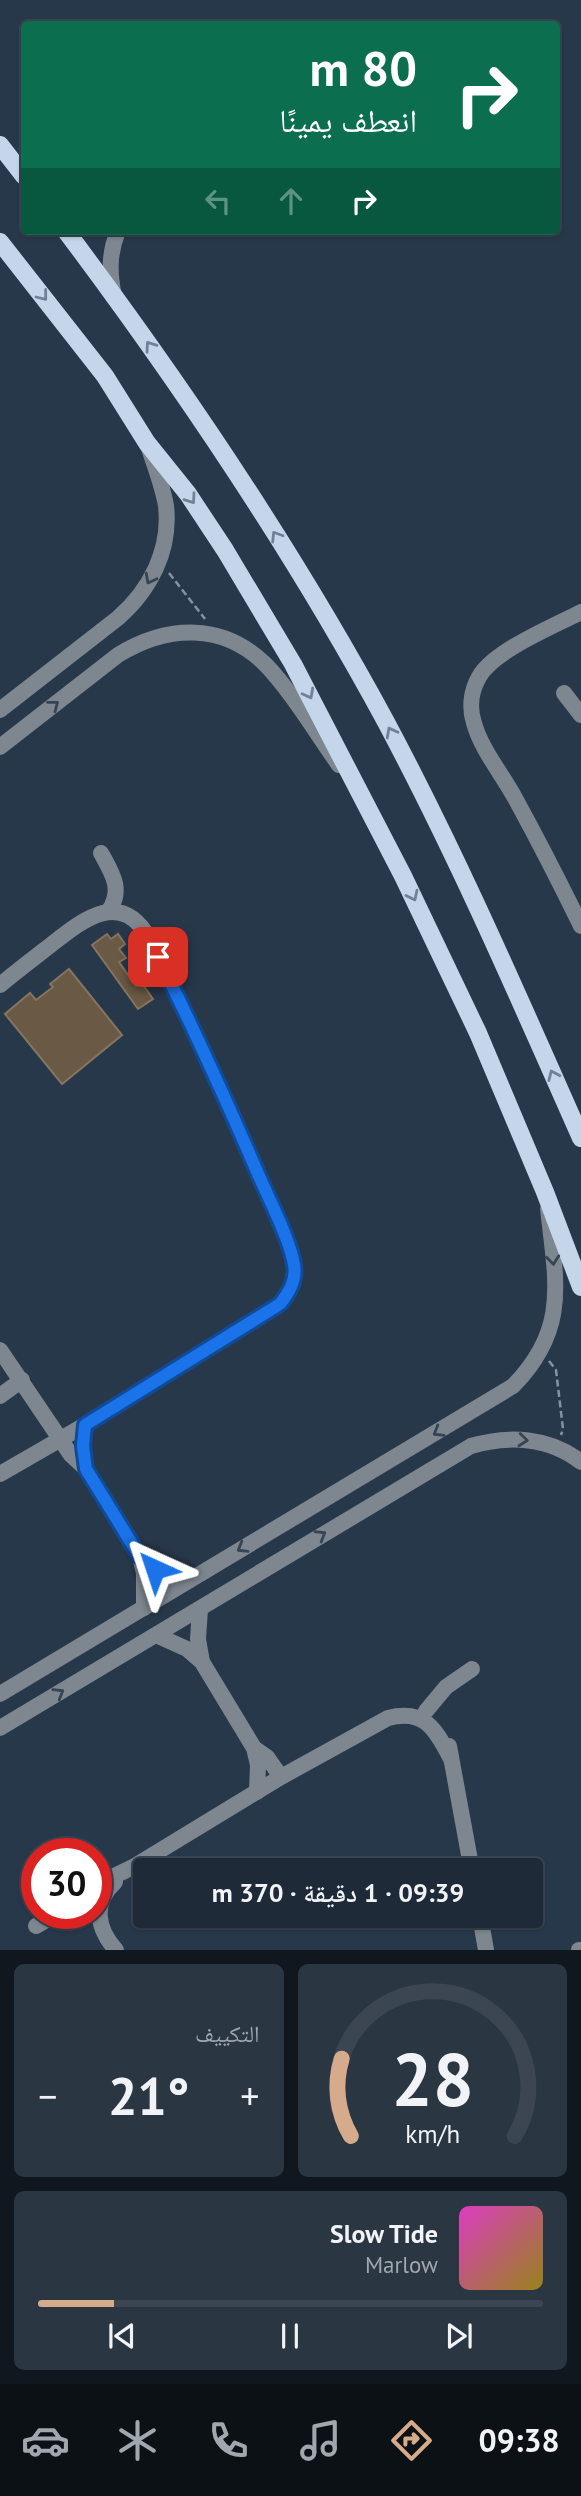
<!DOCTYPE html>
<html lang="ar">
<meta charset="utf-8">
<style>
body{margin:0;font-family:"PT Sans","Noto Naskh Arabic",sans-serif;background:#2b3643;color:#f1f3f6;direction:rtl;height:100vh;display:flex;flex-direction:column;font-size:26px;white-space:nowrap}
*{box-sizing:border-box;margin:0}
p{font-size:23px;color:#a1a7ae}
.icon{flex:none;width:38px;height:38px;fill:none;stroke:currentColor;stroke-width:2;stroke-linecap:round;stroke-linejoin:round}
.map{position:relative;height:1950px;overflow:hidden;direction:ltr}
.drawer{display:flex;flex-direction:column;gap:14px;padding:14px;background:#10171f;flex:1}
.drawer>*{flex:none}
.top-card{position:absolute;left:21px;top:21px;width:539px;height:214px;border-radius:7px;box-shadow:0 2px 5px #0004,0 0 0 2px #3c4653;direction:rtl;background:#0b6e4f;color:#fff;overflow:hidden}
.speed{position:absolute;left:21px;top:1838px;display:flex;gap:14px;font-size:35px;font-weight:700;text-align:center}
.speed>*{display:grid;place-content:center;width:91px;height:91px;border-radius:50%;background:#1e2a38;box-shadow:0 2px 5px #0004,0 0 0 2px #3c4653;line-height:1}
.speed .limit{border:10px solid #d22;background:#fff;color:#111}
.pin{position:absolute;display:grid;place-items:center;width:60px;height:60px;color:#fff;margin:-30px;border-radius:14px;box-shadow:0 4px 10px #0006}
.me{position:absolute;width:77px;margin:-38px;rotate:318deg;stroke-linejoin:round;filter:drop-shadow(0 0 5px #0008)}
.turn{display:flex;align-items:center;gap:24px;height:147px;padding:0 28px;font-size:32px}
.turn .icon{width:91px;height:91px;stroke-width:2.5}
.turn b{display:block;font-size:49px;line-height:60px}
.lanes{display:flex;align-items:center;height:66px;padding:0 28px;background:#0003;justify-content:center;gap:35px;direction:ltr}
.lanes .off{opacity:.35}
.big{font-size:52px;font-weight:600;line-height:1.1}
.drawer .card{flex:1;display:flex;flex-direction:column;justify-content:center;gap:10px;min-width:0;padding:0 24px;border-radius:10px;background:#2b3643}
.drawer .dial{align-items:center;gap:0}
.dial svg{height:182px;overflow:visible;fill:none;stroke:#3c4653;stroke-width:7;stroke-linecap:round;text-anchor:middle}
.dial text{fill:#f1f3f6;stroke:none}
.song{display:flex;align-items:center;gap:21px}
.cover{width:84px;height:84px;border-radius:10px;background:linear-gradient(135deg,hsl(310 70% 55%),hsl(50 70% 35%))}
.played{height:7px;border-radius:4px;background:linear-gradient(90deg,#d6ab8b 15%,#3c4653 15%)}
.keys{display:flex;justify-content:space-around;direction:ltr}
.heat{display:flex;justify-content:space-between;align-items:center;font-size:38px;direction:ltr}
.drawer .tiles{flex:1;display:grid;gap:14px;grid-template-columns:1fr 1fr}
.card:last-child{grid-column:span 2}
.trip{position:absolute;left:133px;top:1858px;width:410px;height:70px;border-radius:7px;background:#1e2a38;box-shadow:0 2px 5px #0004,0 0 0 2px #3c4653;font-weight:600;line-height:70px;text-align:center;direction:rtl}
.tabs{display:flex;height:112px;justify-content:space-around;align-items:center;background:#0c1116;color:#a1a7ae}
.tabs .icon{width:49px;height:49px}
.tabs .active{color:#d6ab8b}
.tabs b{font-size:32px;color:#f1f3f6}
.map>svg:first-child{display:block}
.building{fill:#6a5944;stroke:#86745e;stroke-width:2}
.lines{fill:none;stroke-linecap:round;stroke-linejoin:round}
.path{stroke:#8592a2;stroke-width:2.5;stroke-dasharray:7 3.5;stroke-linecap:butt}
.minor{stroke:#7e8790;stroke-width:16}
.major{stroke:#c5d6ea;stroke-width:18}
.oneway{stroke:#728295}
.oneway2{stroke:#364454}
.route-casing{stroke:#114b97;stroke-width:18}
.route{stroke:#1a73e8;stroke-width:12}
</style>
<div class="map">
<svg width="581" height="1950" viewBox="0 0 581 1950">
<rect width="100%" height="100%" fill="#28384b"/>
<g class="building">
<polygon points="107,934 111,939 118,934 125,944 119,949 126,958 119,962 136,986 141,982 153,999 138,1009 92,945"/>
<polygon points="69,969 122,1035 62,1084 5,1014 30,993 36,1000 53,987 50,984"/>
</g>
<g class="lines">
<g class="path">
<polyline points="169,573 205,619"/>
<polyline points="549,1361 556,1370 563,1429 561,1435"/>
</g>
<g class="minor">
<path d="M114,296C109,273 109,253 118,231"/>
<path d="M581,612C554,626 493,651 479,677C471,691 469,708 474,723C481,749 502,774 515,798C538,840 560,883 581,926"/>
<polyline points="564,693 581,715"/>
<path d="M0,710L118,618C150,590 171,550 166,506C163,487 155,467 149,448"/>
<path d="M0,747L118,655C167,625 223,622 266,665C291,691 317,734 339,765"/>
<path d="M101,853C112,873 124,890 108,912"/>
<path d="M0,985C17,971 34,958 52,944C85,918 122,889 150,940C189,1019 226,1099 261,1180C271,1204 290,1240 294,1265C297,1280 289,1293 280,1304L85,1425L0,1474"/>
<polyline points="0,1350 71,1455 86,1469 140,1557 155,1569 177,1578 181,1584"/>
<polyline points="0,1396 22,1380"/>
<polyline points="85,1425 83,1446 86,1469"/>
<polyline points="140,1557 144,1573 144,1608"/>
<polyline points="200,1609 198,1639 202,1662"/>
<polyline points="156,1635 187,1649 202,1662 254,1748 258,1765 257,1792"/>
<path d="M0,1694L513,1386C569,1329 556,1282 548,1209"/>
<polyline points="426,1711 446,1687 472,1669"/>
<path d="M0,1728L471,1446C509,1435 549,1437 581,1462"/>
<polyline points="449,1746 472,1871"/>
<polyline points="254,1748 267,1757 281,1777"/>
<path d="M115,1882C92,1903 97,1929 116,1950"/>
<path d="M96,1890L108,1879L133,1867L281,1777L388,1718C424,1709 435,1728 450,1757"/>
<polyline points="480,1916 486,1950"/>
<polyline points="36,1926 48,1919 66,1913"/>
<polyline points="579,1950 581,1950"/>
</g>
<g class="major">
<polyline points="0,145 24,176"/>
<path d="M66,231C183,387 293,550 386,722C458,857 519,998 581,1138"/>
<polyline points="0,242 105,376 147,443 188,494 225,550 293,664 403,876 478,1033 545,1192 581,1287"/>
</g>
</g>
<defs><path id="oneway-chevron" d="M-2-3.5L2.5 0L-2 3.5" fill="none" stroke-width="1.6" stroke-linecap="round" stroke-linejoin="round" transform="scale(1.75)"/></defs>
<g class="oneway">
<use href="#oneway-chevron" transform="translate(43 296) rotate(52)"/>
<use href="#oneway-chevron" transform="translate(150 346) rotate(-125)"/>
<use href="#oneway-chevron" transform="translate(191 499) rotate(55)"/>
<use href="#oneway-chevron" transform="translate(276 536) rotate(-122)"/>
<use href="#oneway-chevron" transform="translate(309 694) rotate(62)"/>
<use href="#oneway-chevron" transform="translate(391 732) rotate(-118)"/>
<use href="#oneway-chevron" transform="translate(413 896) rotate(64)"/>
<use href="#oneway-chevron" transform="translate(553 1075) rotate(-114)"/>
</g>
<g class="oneway2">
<use href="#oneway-chevron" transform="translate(150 579) rotate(117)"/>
<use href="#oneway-chevron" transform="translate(54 705) rotate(-38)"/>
<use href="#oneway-chevron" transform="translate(553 1260) rotate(84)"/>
<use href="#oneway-chevron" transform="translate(438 1432) rotate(149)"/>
<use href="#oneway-chevron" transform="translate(523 1440) rotate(6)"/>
<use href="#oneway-chevron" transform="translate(321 1535) rotate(-31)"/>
<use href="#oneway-chevron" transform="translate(242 1548) rotate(149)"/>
<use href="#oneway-chevron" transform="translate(59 1693) rotate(-31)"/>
</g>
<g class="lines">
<g class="route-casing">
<path id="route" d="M155,1569L140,1557L86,1469L83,1446L85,1425L280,1304C289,1293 297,1280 294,1265C291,1242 269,1199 259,1176C227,1102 194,1029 158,957"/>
</g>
<use href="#route" class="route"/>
</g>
</svg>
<div class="speed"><div class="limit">30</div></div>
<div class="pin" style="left:158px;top:957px;background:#d93025"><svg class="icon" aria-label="arrive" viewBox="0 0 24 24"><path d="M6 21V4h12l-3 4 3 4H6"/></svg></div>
<svg class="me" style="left:155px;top:1569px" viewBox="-20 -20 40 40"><path d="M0-17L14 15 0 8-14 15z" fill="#1a73e8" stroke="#fff" stroke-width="4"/></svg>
<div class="trip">09:39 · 1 دقيقة · 370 m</div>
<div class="top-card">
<div class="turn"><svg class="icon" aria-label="right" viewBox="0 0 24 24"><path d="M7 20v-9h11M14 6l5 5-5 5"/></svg><div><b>80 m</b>انعطف يمينًا</div></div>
<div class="lanes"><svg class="icon off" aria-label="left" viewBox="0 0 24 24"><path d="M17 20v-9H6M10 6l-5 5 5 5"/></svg><svg class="icon off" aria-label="ahead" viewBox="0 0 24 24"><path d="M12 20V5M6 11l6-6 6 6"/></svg><svg class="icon" aria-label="right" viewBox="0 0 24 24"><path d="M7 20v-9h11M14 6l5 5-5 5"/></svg></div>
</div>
</div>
<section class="drawer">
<div class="tiles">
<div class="card dial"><svg viewBox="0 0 100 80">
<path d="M14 69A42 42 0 1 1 86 69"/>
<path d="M14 69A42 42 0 0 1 10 35" stroke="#d6ab8b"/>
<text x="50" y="56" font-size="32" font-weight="700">28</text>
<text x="50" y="72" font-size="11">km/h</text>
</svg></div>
<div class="card"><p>التكييف</p>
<div class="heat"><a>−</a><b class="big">21°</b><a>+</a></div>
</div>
<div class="card">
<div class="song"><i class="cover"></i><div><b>Slow Tide</b><p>Marlow</p></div></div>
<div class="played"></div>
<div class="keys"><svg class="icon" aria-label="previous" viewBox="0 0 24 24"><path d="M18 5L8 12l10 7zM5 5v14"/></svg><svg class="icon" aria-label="pause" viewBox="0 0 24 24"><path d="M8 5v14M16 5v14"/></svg><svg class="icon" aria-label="next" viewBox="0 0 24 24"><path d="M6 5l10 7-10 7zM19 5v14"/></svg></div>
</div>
</div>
</section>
<nav class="tabs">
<b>09:38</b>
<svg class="icon active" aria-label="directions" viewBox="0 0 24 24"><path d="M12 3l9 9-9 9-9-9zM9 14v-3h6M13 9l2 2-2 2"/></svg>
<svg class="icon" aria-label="music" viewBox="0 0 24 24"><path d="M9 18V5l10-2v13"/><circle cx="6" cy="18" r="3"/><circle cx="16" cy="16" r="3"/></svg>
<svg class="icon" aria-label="phone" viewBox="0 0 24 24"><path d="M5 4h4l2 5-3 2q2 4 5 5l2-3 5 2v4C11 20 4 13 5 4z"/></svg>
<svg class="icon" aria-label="climate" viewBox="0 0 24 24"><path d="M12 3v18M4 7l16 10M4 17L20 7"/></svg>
<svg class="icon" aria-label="car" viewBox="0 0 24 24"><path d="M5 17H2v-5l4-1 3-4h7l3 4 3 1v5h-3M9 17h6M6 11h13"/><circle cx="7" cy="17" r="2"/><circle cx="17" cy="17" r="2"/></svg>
</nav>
